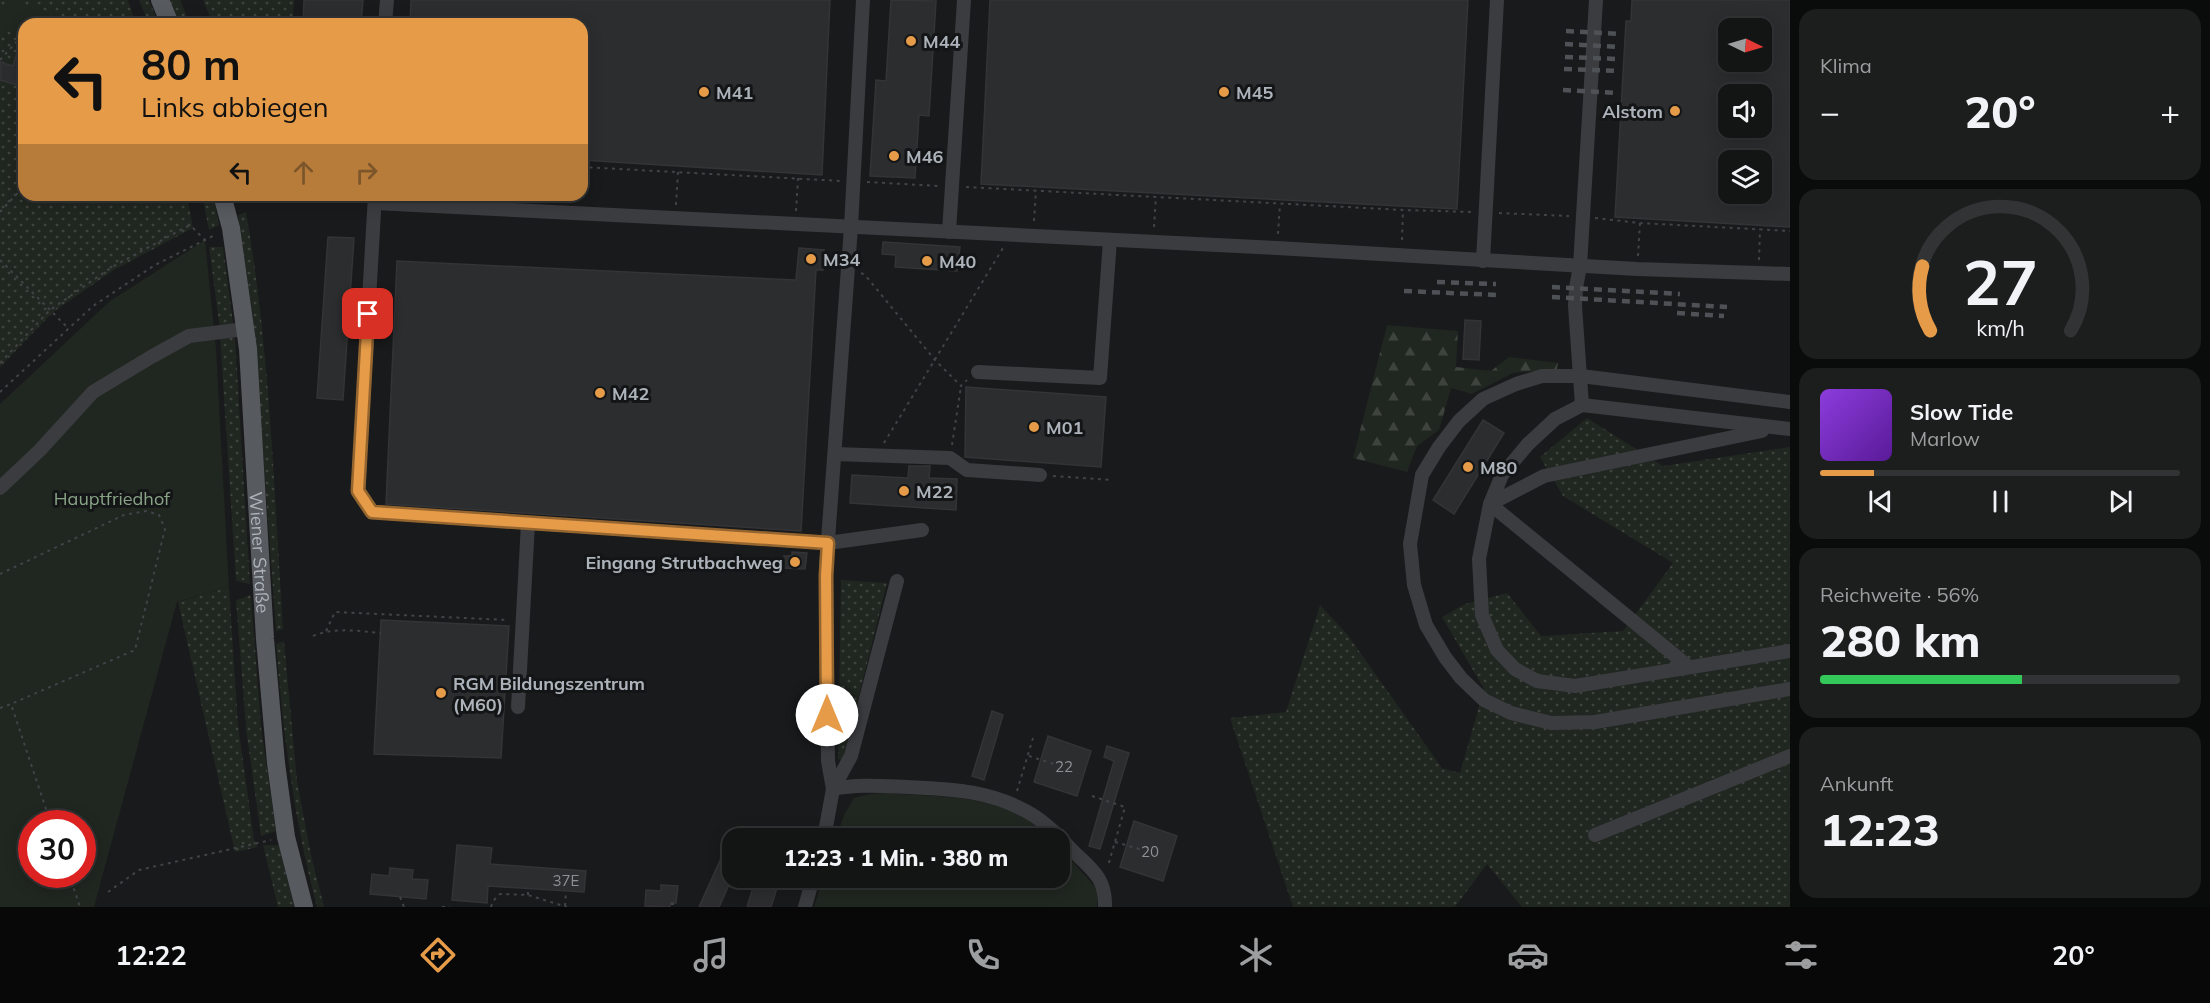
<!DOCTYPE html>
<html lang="de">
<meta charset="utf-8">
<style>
body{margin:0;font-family:Mulish,sans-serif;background:#1c1d1d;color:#f1f3f6;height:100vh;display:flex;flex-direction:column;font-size:22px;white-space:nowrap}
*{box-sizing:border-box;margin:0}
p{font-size:20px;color:#9d9ea0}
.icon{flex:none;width:33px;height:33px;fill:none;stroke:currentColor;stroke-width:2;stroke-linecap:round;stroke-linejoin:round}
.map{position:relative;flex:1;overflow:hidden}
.details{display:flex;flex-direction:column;gap:9px;padding:9px;background:#0a0b0b;width:420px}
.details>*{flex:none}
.banner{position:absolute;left:18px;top:18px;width:570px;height:183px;border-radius:18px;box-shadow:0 3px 15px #0003,0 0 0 2px #323334;background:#e59b48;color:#111;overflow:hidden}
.needle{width:39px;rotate:95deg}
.fabs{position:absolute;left:1718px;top:18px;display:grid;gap:12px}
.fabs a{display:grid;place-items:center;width:54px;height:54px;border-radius:12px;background:#131414;box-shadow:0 3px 15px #0003,0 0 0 2px #323334;font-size:30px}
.speed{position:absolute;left:18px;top:810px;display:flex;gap:12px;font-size:30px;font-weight:700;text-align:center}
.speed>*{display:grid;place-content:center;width:78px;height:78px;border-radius:50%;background:#131414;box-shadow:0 3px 15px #0003,0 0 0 2px #323334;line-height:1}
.speed .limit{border:9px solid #d22;background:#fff;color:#111}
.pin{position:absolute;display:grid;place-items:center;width:51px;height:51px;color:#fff;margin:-26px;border-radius:12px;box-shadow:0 3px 9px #0006}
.me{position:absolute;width:66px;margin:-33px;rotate:0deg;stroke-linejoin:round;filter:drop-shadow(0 0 4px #0008)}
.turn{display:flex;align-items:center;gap:21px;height:126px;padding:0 24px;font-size:27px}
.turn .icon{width:78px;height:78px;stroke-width:2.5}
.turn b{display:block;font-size:42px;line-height:51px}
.lanes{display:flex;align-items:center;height:57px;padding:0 24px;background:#0003;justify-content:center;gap:30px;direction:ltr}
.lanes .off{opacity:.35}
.big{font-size:45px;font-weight:800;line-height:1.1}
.details .card{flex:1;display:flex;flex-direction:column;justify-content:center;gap:9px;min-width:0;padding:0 21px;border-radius:18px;background:#1c1d1d}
.details .dial{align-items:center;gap:0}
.dial svg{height:156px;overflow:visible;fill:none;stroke:#323334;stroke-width:7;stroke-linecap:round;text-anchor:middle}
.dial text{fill:#f1f3f6;stroke:none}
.song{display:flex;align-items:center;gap:18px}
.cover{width:72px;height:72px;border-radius:9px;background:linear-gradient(135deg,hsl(270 70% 55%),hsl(270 70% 35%))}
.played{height:6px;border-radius:3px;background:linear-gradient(90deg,#e59b48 15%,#323334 15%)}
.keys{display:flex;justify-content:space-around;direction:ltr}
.heat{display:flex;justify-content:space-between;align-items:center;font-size:33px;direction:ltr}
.charge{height:9px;border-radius:4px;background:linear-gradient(90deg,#34c759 56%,#323334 0)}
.trip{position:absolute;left:722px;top:828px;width:348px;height:60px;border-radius:18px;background:#131414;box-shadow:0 3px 15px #0003,0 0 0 2px #323334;font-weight:800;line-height:60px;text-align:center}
.dock{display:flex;height:96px;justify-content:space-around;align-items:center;background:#080808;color:#9d9ea0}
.dock .icon{width:42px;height:42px}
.dock .selected{color:#e59b48}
.dock b{font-size:27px;color:#f1f3f6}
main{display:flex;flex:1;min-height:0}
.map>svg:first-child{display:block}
.grass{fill:url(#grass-dots)}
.forest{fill:url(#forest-firs)}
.park{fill:#202620;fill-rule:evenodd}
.building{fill:#2c2d2f;stroke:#343437;stroke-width:1.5;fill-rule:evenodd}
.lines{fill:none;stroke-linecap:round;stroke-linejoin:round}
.path{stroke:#414347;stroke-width:2;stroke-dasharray:3 4.5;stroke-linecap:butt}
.minor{stroke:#3b3c40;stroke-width:14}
.major{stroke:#575a5f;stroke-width:18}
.rail{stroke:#4e5155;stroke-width:4.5;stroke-dasharray:8 6;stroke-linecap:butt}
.route-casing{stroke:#95652f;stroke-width:15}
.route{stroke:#e59b48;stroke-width:10}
.poi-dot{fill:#e59b48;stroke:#141516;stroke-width:2}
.labels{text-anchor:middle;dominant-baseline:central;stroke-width:6;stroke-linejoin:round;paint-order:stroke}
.number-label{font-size:15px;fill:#8c9196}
.poi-label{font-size:18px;font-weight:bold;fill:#adb3ba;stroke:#141516;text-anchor:start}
.park-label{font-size:18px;fill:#88a386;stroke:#141516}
.street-label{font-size:18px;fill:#adb3ba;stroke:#141516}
</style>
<main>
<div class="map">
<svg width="1790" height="907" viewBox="0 0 1790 907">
<defs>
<pattern id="grass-dots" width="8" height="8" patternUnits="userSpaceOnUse" patternTransform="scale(1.5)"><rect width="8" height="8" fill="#202620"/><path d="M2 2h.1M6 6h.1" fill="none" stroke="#3e433e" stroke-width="1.8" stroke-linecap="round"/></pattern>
<pattern id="forest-firs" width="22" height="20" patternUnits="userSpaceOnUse" patternTransform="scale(1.5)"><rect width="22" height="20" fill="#202620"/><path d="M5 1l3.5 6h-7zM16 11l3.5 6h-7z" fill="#3e433e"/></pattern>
</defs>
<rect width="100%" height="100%" fill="#191a1b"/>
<g class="grass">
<polygon points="0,0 128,0 136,24 24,24 24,195 187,195 193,228 114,270 53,312 0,367"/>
<polygon points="139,0 149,0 159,24 149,24"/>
<polygon points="169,0 180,0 190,24 179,24"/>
<polygon points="203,0 294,0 293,24 213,24"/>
<polygon points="202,195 213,195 219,225 209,230"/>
<path d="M246,212C270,349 274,489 283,629L276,631L253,316L238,215Z"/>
<polygon points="209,247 223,247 233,323 220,330"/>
<polygon points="220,337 235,338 250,584 236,581"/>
<polygon points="1587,418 1663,466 1790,447 1790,907 1522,907 1487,864 1455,907 1293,907 1230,718 1286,712 1320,605 1347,634 1442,768 1460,773 1484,689 1442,617 1465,604 1507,593 1541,636 1623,631 1673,563 1563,496 1540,457"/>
<polygon points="841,580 887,583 843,760 838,759"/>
<polygon points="229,587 238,725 254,840 258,847 235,852 178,602"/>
<polygon points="251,595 261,727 276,831 261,836 246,729 236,600"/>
<path d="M284,641L297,781L311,855L324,907H317C294,821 283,733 276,644Z"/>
<polygon points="263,845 279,845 294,907 278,907"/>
</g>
<polygon class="forest" points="1387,325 1458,331 1456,367 1491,371 1509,357 1558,363 1557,369 1513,373 1472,394 1451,388 1439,430 1417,446 1407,472 1353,458"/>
<g class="park">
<polygon points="10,0 57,16 54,24 24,24 24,37 0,29 0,10"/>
<path d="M205,240L216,348L229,587L177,602L94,907H0V404L110,301ZM32,824H82V874H32Z"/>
<path d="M887,793C933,797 988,794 1028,820C1035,825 1042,833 1049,838H836L844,815L854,798L870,794Z"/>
<polygon points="1059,847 1099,891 1097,907 814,907 823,878 1059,878"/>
</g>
<g class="building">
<polygon points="304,0 363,0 361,24 303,24"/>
<polygon points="411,0 830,0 822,175 582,160 582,24 410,24"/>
<polygon points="891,0 936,1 929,116 919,115 915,178 870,176 876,80 886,81"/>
<polygon points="990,0 1468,0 1457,209 981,184"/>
<path d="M1632,0H1790V227L1615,217L1626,21H1631ZM1728,28H1761V62H1728ZM1728,94H1761V128H1728ZM1728,160H1761V194H1728Z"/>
<polygon points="21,39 24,40 24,87 0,80 0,62 13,66"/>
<polygon points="328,237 354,238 343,400 317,398"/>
<polygon points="883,242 960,247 957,271 895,267 896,255 882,254"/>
<polygon points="799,248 824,250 823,270 816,270 801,531 386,504 397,261 796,280"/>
<polygon points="1465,320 1481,321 1479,360 1463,359"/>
<polygon points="966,387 1106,397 1101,467 965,457"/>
<polygon points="1483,420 1504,433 1454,514 1433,500"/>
<polygon points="909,466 930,466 929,478 957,479 956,510 850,503 852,475 908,478"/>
<polygon points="792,552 807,553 805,569 783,568 784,556 792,556"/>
<polygon points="381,620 509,626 501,758 374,754"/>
<polygon points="992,711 1003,715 984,780 972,776"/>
<polygon points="1048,736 1091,751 1077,796 1034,782"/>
<polygon points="1107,746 1129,753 1100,849 1089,846 1114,761 1104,757"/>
<polygon points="1134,821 1177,836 1163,881 1120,867"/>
<polygon points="732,834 732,878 719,907 699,907"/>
<polygon points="457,845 492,848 490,864 586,871 584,892 488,886 487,903 452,900"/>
<polygon points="390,868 413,870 412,879 428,880 426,899 370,894 372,874 389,876"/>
<polygon points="755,881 777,888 771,907 747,907"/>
<polygon points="661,885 678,886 676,903 671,902 670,907 645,906 646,890 661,891"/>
</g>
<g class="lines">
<g class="path">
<polyline points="0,60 20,38 24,39"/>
<polyline points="582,167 841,181"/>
<polyline points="867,182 939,186"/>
<polyline points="966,187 1403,210 1473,212"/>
<polyline points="676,205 678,172"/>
<polyline points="796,211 798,178"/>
<polyline points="0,212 24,186"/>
<polyline points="1499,213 1569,216"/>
<polyline points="1595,218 1640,223 1790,231"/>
<polyline points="1034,221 1036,191"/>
<polyline points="1154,227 1156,197"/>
<polyline points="1278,234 1280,204"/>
<polyline points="1402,240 1403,210"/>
<polyline points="1638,256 1640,223"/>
<polyline points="0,260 68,328"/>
<polyline points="1759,260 1760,229"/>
<polyline points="861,273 865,275 935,360 961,386 967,380"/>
<polyline points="0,363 50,310 112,267 188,226 193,228 205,240"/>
<polyline points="0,392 93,306 155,265 215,235"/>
<polyline points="884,443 1003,248"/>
<polyline points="952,445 961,386"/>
<polyline points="1053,476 1113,480"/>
<polyline points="0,574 124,515 146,511 159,515 165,529 135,650 11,704"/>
<polyline points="326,631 335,612 508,620"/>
<path d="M313,636C335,627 357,631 381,633"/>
<polyline points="0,708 11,704 51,824"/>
<polyline points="1029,756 1057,765"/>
<polyline points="1017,791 1033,738"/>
<polyline points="1092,796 1125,807 1108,866"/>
<polyline points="1115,842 1143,850"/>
<polyline points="69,874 80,907"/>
<polyline points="108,892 139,870 271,840"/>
<polyline points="528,895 528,888"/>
<polyline points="400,897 404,907"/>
<polyline points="671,904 674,904 674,907"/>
<polyline points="565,906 566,891"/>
<polyline points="442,907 450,907"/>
<polyline points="491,907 493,901 500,894 528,895 567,907"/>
</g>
<g class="minor">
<polyline points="1596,0 1580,266 1576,288 1575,306 1582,405 1790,429"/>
<polyline points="385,24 387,0"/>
<polyline points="375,195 358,491 372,512 828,543 922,530"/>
<polyline points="375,203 1277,248 1637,269 1790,274"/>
<polyline points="949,232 964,0"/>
<polyline points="1483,261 1497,0"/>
<polyline points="978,372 1100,378 1110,240"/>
<polyline points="1790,402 1581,376 1542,376 1516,384 1483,399 1459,421 1439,447 1422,475 1410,544 1414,585 1426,625 1445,657 1461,678 1484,700 1511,713 1551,723 1595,722 1790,689"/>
<polyline points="1582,405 1555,419 1528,444 1502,475 1490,504 1479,559 1482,615 1497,650 1515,669 1537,681 1575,686 1790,651"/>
<polyline points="835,454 950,458 967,470 1040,475"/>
<polyline points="0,488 40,450 93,392 151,357 189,336 245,329"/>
<polyline points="1689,667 1490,504 1544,476 1762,431"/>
<polyline points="518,707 528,523"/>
<polyline points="833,789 828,761 826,567 851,227 863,0"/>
<path d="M833,789C858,784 882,786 907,787C951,789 991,790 1031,814C1048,824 1062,840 1076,854C1094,871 1106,880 1105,907"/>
<polyline points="1595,835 1790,756"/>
<polyline points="824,838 833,789 851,756 897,581"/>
<polyline points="805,907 813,878"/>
</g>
<g class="major">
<polyline points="160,0 170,24"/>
<path id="s1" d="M222,195L231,228L248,349L265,639L276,763L286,837L304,907"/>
</g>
<g class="rail">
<polyline points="1566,31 1621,34"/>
<polyline points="1565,44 1619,47"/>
<polyline points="1565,57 1617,59"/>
<polyline points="1564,69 1620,71"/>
<polyline points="1563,90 1619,93"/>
<polyline points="1437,282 1496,284"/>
<polyline points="1552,287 1680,294"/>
<polyline points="1404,291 1497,295"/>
<polyline points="1552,297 1727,307"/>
<polyline points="1677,313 1724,316"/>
</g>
</g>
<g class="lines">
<g class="route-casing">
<polyline id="route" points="368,314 358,491 372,512 828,543 826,576 827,715"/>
</g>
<use href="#route" class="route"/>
</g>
<g class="poi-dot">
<circle cx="911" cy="41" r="6"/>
<circle cx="704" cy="92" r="6"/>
<circle cx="1224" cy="92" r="6"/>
<circle cx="1675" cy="111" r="6"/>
<circle cx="894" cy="156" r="6"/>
<circle cx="811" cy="259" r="6"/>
<circle cx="927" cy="261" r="6"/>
<circle cx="600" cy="393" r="6"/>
<circle cx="1034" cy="427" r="6"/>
<circle cx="1468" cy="467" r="6"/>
<circle cx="904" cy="491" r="6"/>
<circle cx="795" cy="562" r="6"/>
<circle cx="441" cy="693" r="6"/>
</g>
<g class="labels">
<g class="number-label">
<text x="1064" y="766">22</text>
<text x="1150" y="851">20</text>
<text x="566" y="880">37E</text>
</g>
<g class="poi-label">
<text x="923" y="41">M44</text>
<text x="716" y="92">M41</text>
<text x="1236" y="92">M45</text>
<text x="1663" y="111" text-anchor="end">Alstom</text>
<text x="906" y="156">M46</text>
<text x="823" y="259">M34</text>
<text x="939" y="261">M40</text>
<text x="612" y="393">M42</text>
<text x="1046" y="427">M01</text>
<text x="1480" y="467">M80</text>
<text x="916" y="491">M22</text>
<text x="783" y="562" text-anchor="end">Eingang Strutbachweg</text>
<text x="453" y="683">RGM Bildungszentrum<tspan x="453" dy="21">(M60)</tspan></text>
</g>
<g class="park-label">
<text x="112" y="498">Hauptfriedhof</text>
</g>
<g class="street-label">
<text stroke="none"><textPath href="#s1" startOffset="360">Wiener Straße</textPath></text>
</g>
</g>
</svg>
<div class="fabs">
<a><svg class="needle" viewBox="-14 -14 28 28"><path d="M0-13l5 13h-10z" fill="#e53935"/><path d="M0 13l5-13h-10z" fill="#9d9ea0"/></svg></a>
<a><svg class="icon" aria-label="sound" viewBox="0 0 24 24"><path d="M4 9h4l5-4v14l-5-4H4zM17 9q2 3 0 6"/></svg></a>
<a><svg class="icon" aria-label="layers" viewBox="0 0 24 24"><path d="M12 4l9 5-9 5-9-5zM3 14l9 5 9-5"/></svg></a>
</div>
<div class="speed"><div class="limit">30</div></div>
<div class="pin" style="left:368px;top:314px;background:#d93025"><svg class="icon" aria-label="arrive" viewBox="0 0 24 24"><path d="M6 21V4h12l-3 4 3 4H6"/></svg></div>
<svg class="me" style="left:827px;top:715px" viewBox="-20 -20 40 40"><circle r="19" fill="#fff"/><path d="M0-13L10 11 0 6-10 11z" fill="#e59b48"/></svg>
<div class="trip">12:23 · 1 Min. · 380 m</div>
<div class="banner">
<div class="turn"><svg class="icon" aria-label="left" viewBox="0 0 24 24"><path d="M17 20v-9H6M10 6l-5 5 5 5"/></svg><div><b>80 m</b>Links abbiegen</div></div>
<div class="lanes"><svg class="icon" aria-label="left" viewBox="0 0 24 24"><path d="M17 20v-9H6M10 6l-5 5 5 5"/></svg><svg class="icon off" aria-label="ahead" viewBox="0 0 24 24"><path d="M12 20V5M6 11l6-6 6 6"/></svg><svg class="icon off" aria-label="right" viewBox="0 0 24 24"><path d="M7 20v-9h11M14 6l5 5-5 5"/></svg></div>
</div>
</div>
<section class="details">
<div class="card"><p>Klima</p>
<div class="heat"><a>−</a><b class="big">20°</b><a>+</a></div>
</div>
<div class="card dial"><svg viewBox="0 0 100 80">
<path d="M14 69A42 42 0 1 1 86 69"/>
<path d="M14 69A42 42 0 0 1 10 36" stroke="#e59b48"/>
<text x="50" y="56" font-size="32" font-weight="700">27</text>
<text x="50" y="72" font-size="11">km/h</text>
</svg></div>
<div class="card">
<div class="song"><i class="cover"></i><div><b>Slow Tide</b><p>Marlow</p></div></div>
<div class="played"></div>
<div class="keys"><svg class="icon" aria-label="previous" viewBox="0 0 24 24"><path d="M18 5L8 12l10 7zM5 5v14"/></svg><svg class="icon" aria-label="pause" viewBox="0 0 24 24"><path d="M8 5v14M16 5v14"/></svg><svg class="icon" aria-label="next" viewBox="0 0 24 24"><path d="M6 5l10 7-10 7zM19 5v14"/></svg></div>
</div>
<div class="card"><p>Reichweite · 56%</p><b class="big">280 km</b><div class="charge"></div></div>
<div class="card"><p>Ankunft</p><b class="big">12:23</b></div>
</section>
</main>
<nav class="dock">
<b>12:22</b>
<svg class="icon selected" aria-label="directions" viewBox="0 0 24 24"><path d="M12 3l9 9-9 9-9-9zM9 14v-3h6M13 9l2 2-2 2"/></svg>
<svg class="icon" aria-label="music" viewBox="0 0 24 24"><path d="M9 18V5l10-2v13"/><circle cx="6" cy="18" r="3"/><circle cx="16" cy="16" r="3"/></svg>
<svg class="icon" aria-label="phone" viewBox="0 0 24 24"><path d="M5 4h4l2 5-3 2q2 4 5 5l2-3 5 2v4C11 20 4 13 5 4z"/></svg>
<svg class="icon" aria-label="climate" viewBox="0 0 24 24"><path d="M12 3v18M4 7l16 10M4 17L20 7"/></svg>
<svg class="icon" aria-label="car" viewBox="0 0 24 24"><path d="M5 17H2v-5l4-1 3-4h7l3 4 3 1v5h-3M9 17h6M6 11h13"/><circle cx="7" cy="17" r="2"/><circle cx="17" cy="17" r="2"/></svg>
<svg class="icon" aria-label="filters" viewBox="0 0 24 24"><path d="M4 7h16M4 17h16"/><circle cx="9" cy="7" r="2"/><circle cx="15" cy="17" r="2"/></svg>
<b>20°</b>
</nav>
